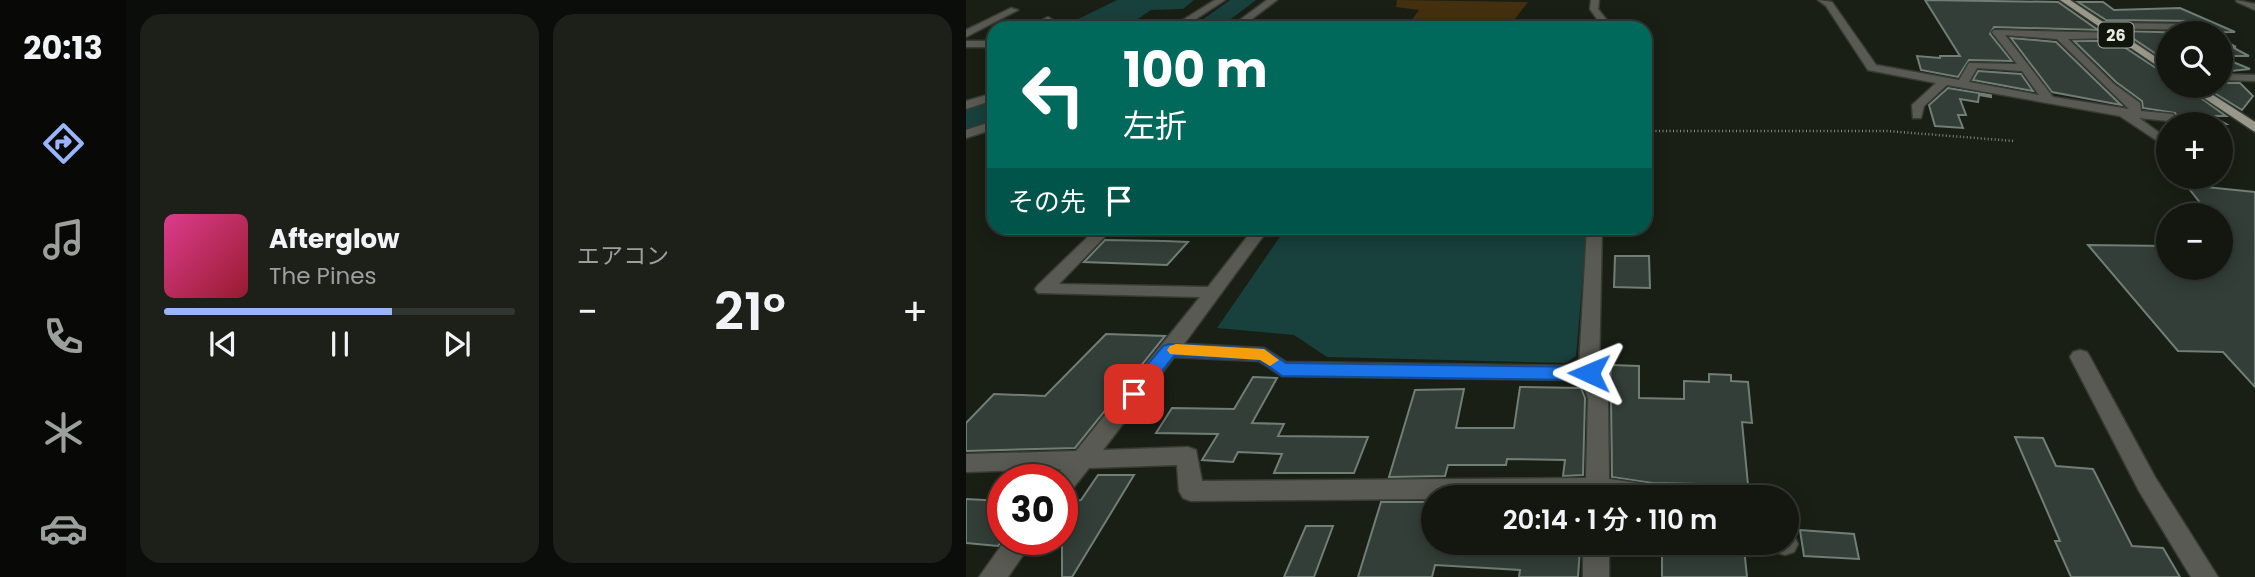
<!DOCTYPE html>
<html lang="ja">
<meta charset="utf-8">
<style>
body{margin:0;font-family:Poppins,"Noto Sans JP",sans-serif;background:#1c2019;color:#f1f3f6;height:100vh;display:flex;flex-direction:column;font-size:26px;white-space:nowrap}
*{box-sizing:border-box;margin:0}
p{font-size:23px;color:#9d9f9f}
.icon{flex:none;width:38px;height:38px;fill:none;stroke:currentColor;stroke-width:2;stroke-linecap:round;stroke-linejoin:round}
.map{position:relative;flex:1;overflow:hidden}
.sheet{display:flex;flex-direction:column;gap:14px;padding:14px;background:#0a0d09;width:840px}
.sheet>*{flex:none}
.hud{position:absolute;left:21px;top:21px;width:665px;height:214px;border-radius:21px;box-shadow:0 4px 18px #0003,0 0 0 2px #323630;background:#00695c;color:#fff;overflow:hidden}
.tools{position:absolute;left:1190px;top:21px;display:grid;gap:14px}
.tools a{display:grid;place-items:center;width:77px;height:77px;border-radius:50%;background:#131710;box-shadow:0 4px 18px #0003,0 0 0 2px #323630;font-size:35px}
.speed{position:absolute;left:21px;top:464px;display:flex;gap:14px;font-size:35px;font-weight:700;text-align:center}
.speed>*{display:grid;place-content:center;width:91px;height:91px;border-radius:50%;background:#131710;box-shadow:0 4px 18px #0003,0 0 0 2px #323630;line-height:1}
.speed .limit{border:10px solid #d22;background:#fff;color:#111}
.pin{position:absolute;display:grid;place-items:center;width:60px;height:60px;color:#fff;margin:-30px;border-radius:14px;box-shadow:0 4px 10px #0006}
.me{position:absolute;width:77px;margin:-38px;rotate:271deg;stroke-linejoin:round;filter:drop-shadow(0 0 5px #0008)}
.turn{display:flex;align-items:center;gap:24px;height:147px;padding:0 21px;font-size:32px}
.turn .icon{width:91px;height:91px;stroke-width:2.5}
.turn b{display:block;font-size:49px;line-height:60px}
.then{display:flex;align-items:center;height:66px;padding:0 21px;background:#0003;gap:14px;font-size:26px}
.big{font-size:52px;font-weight:600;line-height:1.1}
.sheet .tile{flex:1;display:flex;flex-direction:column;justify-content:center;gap:10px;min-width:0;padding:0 24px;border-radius:21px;background:#1c2019}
.song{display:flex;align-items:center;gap:21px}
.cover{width:84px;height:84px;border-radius:10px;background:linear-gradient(135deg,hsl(330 70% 55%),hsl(350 70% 35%))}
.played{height:7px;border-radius:4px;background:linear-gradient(90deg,#99b5fd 65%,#323630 65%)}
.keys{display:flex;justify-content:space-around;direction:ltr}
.heat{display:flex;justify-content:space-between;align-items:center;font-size:38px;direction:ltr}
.sheet .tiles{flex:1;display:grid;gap:14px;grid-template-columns:repeat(2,1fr)}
.trip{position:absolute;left:455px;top:485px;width:378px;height:70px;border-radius:35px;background:#131710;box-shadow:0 4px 18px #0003,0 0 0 2px #323630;font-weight:600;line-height:70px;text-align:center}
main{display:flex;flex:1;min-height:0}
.tab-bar{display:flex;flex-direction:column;width:126px;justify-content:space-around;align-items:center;background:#080906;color:#9d9f9f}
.tab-bar .icon{width:49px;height:49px}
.tab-bar .selected{color:#99b5fd}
.tab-bar b{font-size:32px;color:#f1f3f6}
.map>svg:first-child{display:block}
.green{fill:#44300e}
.water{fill:#18403c}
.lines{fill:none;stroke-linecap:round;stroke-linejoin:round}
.river{fill:#18403c;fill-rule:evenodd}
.building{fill:#323e37;stroke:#707e76;stroke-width:2}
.street-casing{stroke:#363c32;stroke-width:3}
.primary-casing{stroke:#363c32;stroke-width:3}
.path{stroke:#82877e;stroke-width:2.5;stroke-dasharray:1 2.5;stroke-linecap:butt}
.street{fill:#5a5a54;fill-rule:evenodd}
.primary{fill:#98988b;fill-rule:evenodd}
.route{fill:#1a73e8;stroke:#114b97;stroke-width:2}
.slow{fill:#f59e0b}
.labels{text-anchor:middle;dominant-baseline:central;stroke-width:7;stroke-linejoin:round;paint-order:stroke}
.shield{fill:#10160c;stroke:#a6aba3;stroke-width:2}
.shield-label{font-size:16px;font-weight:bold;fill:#e7ebe4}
</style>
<main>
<nav class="tab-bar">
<b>20:13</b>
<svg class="icon selected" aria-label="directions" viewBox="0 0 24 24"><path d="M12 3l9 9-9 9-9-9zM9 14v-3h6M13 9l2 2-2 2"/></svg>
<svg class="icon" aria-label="music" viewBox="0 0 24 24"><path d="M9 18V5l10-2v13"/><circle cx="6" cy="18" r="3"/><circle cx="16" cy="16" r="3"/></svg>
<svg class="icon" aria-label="phone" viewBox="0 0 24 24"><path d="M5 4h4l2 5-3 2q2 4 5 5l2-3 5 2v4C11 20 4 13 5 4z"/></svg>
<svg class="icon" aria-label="climate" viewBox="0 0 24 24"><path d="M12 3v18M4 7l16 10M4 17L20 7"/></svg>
<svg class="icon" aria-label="car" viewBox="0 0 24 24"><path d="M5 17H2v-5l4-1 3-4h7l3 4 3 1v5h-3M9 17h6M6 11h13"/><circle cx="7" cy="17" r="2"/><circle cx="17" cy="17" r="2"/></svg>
</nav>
<section class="sheet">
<div class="tiles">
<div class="tile">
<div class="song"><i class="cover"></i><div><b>Afterglow</b><p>The Pines</p></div></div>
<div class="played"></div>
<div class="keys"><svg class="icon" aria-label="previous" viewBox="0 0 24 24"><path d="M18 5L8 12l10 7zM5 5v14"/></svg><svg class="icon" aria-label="pause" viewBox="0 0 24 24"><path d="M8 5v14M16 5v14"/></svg><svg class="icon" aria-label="next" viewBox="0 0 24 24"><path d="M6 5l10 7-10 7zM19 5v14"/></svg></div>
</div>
<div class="tile"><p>エアコン</p>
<div class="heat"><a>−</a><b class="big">21°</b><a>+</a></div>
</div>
</div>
</section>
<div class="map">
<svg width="1289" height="577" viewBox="0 0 1289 577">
<rect width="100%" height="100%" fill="#191f15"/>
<polygon class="green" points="431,0 562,2 542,28 450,25 445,21 453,10 430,7"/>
<g class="water">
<polygon points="151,0 228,0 217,9 185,10 166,23 142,28 109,28 106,22"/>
<polygon points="320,228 621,228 610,356 600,363 361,357 328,335 251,328"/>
</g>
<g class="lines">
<g class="river">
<polygon points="264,0 290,0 253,28 225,28"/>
<polygon points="28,100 28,120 0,129 0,108"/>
</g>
</g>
<g class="building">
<polygon points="959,0 1092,2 1132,30 1028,27 1024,34 1046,61 1003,60 992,77 955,70 951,56 974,58 974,56 994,56"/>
<polygon points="1112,2 1137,2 1148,10 1214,8 1269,32 1202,33 1202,62 1156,31 1229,33 1236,28 1235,25 1229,21 1140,20"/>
<polygon points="1045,38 1090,42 1155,105 1086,92"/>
<polygon points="1255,39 1270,47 1266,47 1283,56 1255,56"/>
<polygon points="1108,41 1149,41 1202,76 1202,86 1218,86 1260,116 1246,116 1260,124 1202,124 1212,118 1209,113 1177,108 1176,101 1150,82"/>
<polygon points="1255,57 1284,69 1255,72"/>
<polygon points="1012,71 1055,74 1067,91 1007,80"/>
<polygon points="1255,83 1274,83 1287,96 1276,110 1237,86 1255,86"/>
<polygon points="982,88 1025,95 1025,97 1013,95 1012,102 994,99 1000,115 992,115 997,128 969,126 963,105"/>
<polygon points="1220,185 1289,192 1289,387 1257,352 1212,351 1122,245 1202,246 1202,268 1255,268 1255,215 1244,215"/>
<polygon points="139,240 198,241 222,242 201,265 118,262"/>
<polygon points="649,256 683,256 684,288 648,287"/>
<polygon points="140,334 199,336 109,448 0,451 0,423 28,394 79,396"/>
<polygon points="645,365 673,366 673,398 718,399 718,381 743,382 743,374 765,375 765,381 782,382 786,423 776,422 782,485 686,483 646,477 645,398 641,388 644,388"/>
<polygon points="287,377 311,378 286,423 318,424 312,436 402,437 388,473 308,473 316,454 272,452 267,462 236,460 252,434 190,433 206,408 268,409"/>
<polygon points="554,387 615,388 619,398 617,475 597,476 599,460 541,459 540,465 482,465 479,476 423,477 449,390 498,389 490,428 548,428"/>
<polygon points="1049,437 1077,438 1090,466 1127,469 1166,546 1197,548 1214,577 1105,577 1089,541 1094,541"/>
<polygon points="132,475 168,475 106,577 96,577 96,501 115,500"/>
<polygon points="0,499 37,501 37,539 32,546 0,543"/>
<polygon points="415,502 467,502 467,542 587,542 587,548 614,549 612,577 553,577 554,570 469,565 466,577 392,577"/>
<polygon points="340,526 367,526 348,577 318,577"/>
<polygon points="834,530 888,534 893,559 838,556"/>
<polygon points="696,544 778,548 781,577 696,577"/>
</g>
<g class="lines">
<g class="street-casing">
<g id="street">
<polygon points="249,0 259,0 216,28 204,28"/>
<polygon points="301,0 311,0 274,28 263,28"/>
<polygon points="625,0 633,0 632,9 647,28 637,28 624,9"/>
<path d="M852,0L866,2L910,65L993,80L1003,63L1051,64L1026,32L1028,30L1152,33L1154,35L1149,38L1102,39L1148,84L1174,103L1175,111L1207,114L1209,117L1203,121L1173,118L1202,139V148L1154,116L981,85L958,106L955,118H947L946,105L970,83L902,70L860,6ZM1039,35L1091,39L1163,109L1087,97ZM1011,68L1056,71L1073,95L1003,82Z"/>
<polygon points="1270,0 1289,4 1289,10 1271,2"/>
<polygon points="45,8 52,10 0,37 0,30"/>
<path d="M82,17L87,20C79,27 70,28 60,28Z"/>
<polygon points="1137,23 1229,24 1234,27 1229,30 1134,28 1134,24"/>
<rect x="0" y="41" width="28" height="6"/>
<polygon points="1255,74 1289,75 1289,81 1255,80"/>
<polygon points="28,93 28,100 0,109 0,101"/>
<polygon points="28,121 28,129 0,138 0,130"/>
<path d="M131,228H147L93,284L242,287L288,228H303L218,344L298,348L320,362L613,366L621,228H636L633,373L642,398L643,479L699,487L707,490L711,497L225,501L217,498L213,491L211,465L123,468L104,492L96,494V480H87L95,469L0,472V454L110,451L234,297L72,293L69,289L72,285ZM208,357L293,361L316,376L615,380L622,398L620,478L236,481L230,450L222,447L137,450Z"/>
<polygon points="1114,350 1121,352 1124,357 1189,477 1252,577 1225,577 1173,491 1104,357 1107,352"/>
<polygon points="821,532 827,534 832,544 828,552 819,555 810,552 806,542 821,542"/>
<polygon points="40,539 68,539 42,577 13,577"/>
<rect x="617" y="542" width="26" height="35"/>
</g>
</g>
<g class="primary-casing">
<g id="primary">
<polygon points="1094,0 1104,0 1202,65 1202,73"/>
<polygon points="1220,86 1233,86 1289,122 1289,132"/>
</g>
</g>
<polyline class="path" points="679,131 921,131 1048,141"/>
<use href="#street" class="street"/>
<use href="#primary" class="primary"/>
</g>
<polygon class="route" points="203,344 298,349 320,363 623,367 632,373 623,380 316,376 294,360 208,356 174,398 161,398 158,394 161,389 197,346"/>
<polygon class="slow" points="210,344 298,349 313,360 304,366 294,360 204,354 201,350 204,346"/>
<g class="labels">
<rect class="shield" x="1132.5" y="22.5" width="35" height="25" rx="5"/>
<g class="shield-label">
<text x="1150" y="35">26</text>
</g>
</g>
</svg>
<div class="tools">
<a><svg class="icon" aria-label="search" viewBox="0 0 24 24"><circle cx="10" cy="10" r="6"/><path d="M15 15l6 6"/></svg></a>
<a>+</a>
<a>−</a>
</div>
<div class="speed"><div class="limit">30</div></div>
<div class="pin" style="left:168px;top:394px;background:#d93025"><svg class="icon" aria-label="arrive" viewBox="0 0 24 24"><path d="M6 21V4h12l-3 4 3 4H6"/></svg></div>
<svg class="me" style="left:623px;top:373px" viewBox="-20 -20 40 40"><path d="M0-17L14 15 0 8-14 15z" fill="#1a73e8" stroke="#fff" stroke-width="4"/></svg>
<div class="trip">20:14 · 1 分 · 110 m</div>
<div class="hud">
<div class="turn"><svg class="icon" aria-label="left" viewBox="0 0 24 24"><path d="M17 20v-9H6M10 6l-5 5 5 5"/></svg><div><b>100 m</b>左折</div></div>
<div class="then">その先<svg class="icon" aria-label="arrive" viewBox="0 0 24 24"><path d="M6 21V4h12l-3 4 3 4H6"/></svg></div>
</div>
</div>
</main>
